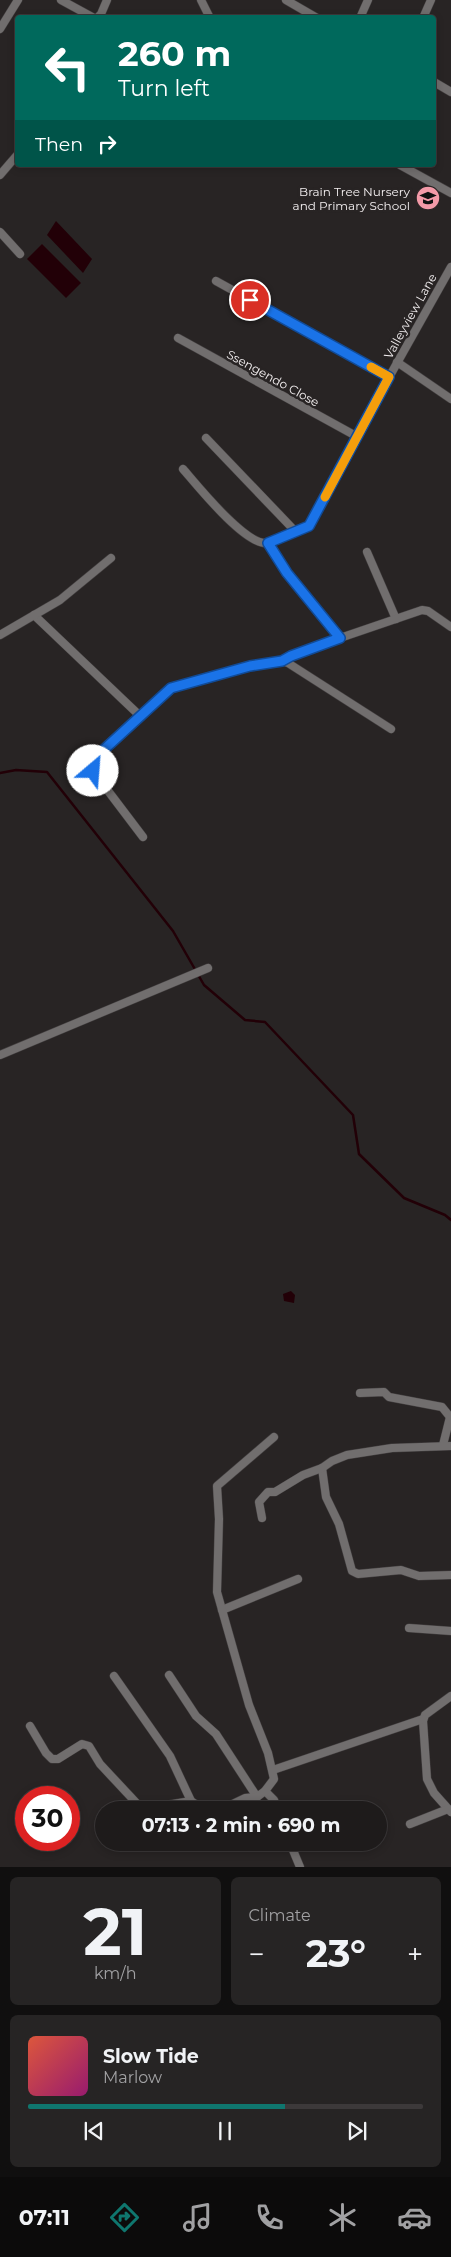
<!DOCTYPE html>
<meta charset="utf-8">
<style>
body{margin:0;font-family:Montserrat,sans-serif;background:#262424;color:#f1f3f6;height:100vh;display:flex;flex-direction:column;font-size:19px;white-space:nowrap}
*{box-sizing:border-box;margin:0}
p{font-size:16px;color:#a1a1a3}
.icon{flex:none;width:28px;height:28px;fill:none;stroke:currentColor;stroke-width:2;stroke-linecap:round;stroke-linejoin:round}
.map{position:relative;height:1867px;overflow:hidden}
.drawer{display:flex;flex-direction:column;gap:10px;padding:10px;background:#100f0f;flex:1}
.drawer>*{flex:none}
.hud{position:absolute;left:15px;top:15px;width:421px;height:152px;border-radius:5px;box-shadow:0 2px 8px #0003,0 0 0 1px #3c393a;background:#00695c;color:#fff;overflow:hidden}
.speed{position:absolute;left:15px;top:1786px;display:flex;gap:10px;font-size:25px;font-weight:700;text-align:center}
.speed>*{display:grid;place-content:center;width:65px;height:65px;border-radius:50%;background:#1e1b1b;box-shadow:0 2px 8px #0003,0 0 0 1px #3c393a;line-height:1}
.speed .limit{border:8px solid #d22;background:#fff;color:#111}
.pin{position:absolute;display:grid;place-items:center;width:42px;height:42px;color:#fff;margin:-21px;border:2px solid #fff;border-radius:50%;box-shadow:0 1px 5px #0007}
.me{position:absolute;width:55px;margin:-28px;rotate:27deg;stroke-linejoin:round;filter:drop-shadow(0 0 4px #0008)}
.turn{display:flex;align-items:center;gap:18px;height:105px;padding:0 20px;font-size:22px}
.turn .icon{width:65px;height:65px;stroke-width:2.5}
.turn b{display:block;font-size:35px;line-height:42px}
.then{display:flex;align-items:center;height:48px;padding:0 20px;background:#0003;gap:10px;font-size:19px}
.big{font-size:38px;font-weight:700;line-height:1.1}
.drawer .tile{flex:1;display:flex;flex-direction:column;justify-content:center;gap:8px;min-width:0;padding:0 18px;border-radius:8px;background:#262424}
.drawer .dial{align-items:center;gap:0}
.dial b{font-size:65px;line-height:1}
.song{display:flex;align-items:center;gap:15px}
.cover{width:60px;height:60px;border-radius:8px;background:linear-gradient(135deg,hsl(10 70% 55%),hsl(320 70% 35%))}
.played{height:5px;border-radius:2px;background:linear-gradient(90deg,#0f766e 65%,#3c393a 65%)}
.keys{display:flex;justify-content:space-around;direction:ltr}
.heat{display:flex;justify-content:space-between;align-items:center;font-size:28px;direction:ltr}
.drawer .tiles{flex:1;display:grid;gap:10px;grid-template-columns:1fr 1fr}
.tile:last-child{grid-column:span 2}
.trip{position:absolute;left:95px;top:1801px;width:292px;height:50px;border-radius:25px;background:#1e1b1b;box-shadow:0 2px 8px #0003,0 0 0 1px #3c393a;font-weight:700;line-height:50px;text-align:center}
.menu{display:flex;height:80px;justify-content:space-around;align-items:center;background:#0c0b0b;color:#a1a1a3}
.menu .icon{width:35px;height:35px}
.menu .selected{color:#0f766e}
.menu b{font-size:22px;color:#f1f3f6}
.map>svg:first-child{display:block}
.water{fill:#220007}
.lines{fill:none;stroke-linecap:round;stroke-linejoin:round}
.stream{stroke:#220007;stroke-width:2.5}
.minor-casing{stroke:#444041;stroke-width:9}
.minor{stroke:#716e6e;stroke-width:8}
.route-casing{stroke:#114b97;stroke-width:12}
.route{stroke:#1a73e8;stroke-width:9}
.slow{stroke:#f59e0b;stroke-width:9}
.labels{text-anchor:middle;dominant-baseline:central;stroke-width:5;stroke-linejoin:round;paint-order:stroke}
.poi-label{font-size:12px;fill:#f3eff0;stroke:#282424;text-anchor:end}
.street-label{font-size:12px;fill:#f3eff0;stroke:#282424}
</style>
<div class="map">
<svg width="451" height="1867" viewBox="0 0 451 1867">
<rect width="100%" height="100%" fill="#282424"/>
<g class="water">
<polygon points="56,221 92,259 83,273 47,235"/>
<polygon points="42,244 81,283 66,298 27,259"/>
<polygon points="291,1291 295,1295 294,1303 284,1301 283,1294"/>
</g>
<g class="lines">
<polyline class="stream" points="0,773 16,770 47,772 173,931 204,985 245,1020 265,1022 353,1115 359,1154 404,1198 445,1215 451,1220"/>
<g class="minor-casing">
<g id="minor">
<polyline points="61,0 94,18"/>
<polyline points="201,0 210,18"/>
<polyline points="286,0 317,18"/>
<polyline points="97,18 101,14 107,0"/>
<polyline points="360,18 368,0"/>
<polyline points="423,18 431,0"/>
<polyline points="0,29 18,0"/>
<polyline points="434,82 451,92"/>
<polyline points="400,165 451,193"/>
<polyline points="0,175 18,154"/>
<polyline points="0,232 20,254"/>
<polyline points="216,281 389,377"/>
<polyline points="178,338 356,436"/>
<polyline points="397,362 451,399"/>
<polyline points="206,438 295,531"/>
<path d="M183,469C197,485 244,544 266,543C269,542 304,528 309,526L356,436L451,267"/>
<polyline points="268,543 287,573 340,638"/>
<polyline points="367,552 396,619"/>
<polyline points="34,615 139,715"/>
<polyline points="0,635 60,600 111,558"/>
<polyline points="282,661 288,663 391,729"/>
<polyline points="143,837 93,771 98,755 171,687 250,666 282,661 291,656 340,638 422,610 428,611 451,627"/>
<polyline points="0,1055 208,968"/>
<polyline points="360,1393 384,1392 389,1397 442,1407 450,1417 443,1445"/>
<polyline points="322,1468 326,1497 339,1524 352,1571 358,1574 401,1570 419,1576 451,1575"/>
<polyline points="262,1518 259,1502 268,1492 275,1492 303,1475 322,1468 332,1461 347,1455 392,1448 451,1446"/>
<polyline points="222,1610 298,1579"/>
<polyline points="409,1628 451,1631"/>
<polyline points="169,1675 196,1716 216,1734 257,1797"/>
<polyline points="114,1676 170,1756 191,1801"/>
<polyline points="451,1696 425,1715 423,1721 427,1779 434,1793 451,1812"/>
<polyline points="30,1726 46,1753 52,1759 58,1759 82,1744 89,1746 100,1764 142,1809 191,1801 205,1810"/>
<polyline points="273,1770 423,1719"/>
<polyline points="265,1791 274,1800 278,1810"/>
<polyline points="220,1810 245,1798 257,1797 265,1791 274,1779 268,1753 249,1705 217,1592 219,1519 217,1486 274,1437"/>
<polyline points="410,1824 448,1809"/>
<polyline points="290,1843 300,1867"/>
</g>
</g>
<use href="#minor" class="minor"/>
</g>
<g class="lines">
<g class="route-casing">
<polyline id="route" points="93,771 98,755 171,688 250,666 282,661 291,656 340,638 287,573 268,543 309,526 389,377 250,300"/>
</g>
<use href="#route" class="route"/>
<polyline class="slow" points="325,497 389,377 371,367"/>
</g>
<defs>
<g id="school-disc" transform="scale(1.25)"><circle r="9.5" fill="#f39aa8" stroke="#282424"/><path d="M0-5L7-2L0 1L-7-2ZM-4 1L0 2.5L4 1V4Q0 6-4 4Z" fill="#111"/></g>
</defs>
<g fill-rule="evenodd">
<use href="#school-disc" x="428" y="198"/>
</g>
<g class="labels">
<g class="poi-label">
<text x="410" y="191">Brain Tree Nursery<tspan x="410" dy="14">and Primary School</tspan></text>
</g>
<g class="street-label">
<text transform="translate(410 316) rotate(-61)">Valleyview Lane</text>
<text transform="translate(273 378) rotate(29)">Ssengendo Close</text>
</g>
</g>
</svg>
<div class="speed"><div class="limit">30</div></div>
<div class="pin" style="left:250px;top:300px;background:#d93025"><svg class="icon" aria-label="arrive" viewBox="0 0 24 24"><path d="M6 21V4h12l-3 4 3 4H6"/></svg></div>
<svg class="me" style="left:93px;top:771px" viewBox="-20 -20 40 40"><circle r="19" fill="#fff"/><path d="M0-13L10 11 0 6-10 11z" fill="#1a73e8"/></svg>
<div class="trip">07:13 · 2 min · 690 m</div>
<div class="hud">
<div class="turn"><svg class="icon" aria-label="left" viewBox="0 0 24 24"><path d="M17 20v-9H6M10 6l-5 5 5 5"/></svg><div><b>260 m</b>Turn left</div></div>
<div class="then">Then<svg class="icon" aria-label="right" viewBox="0 0 24 24"><path d="M7 20v-9h11M14 6l5 5-5 5"/></svg></div>
</div>
</div>
<section class="drawer">
<div class="tiles">
<div class="tile dial"><b>21</b><p>km/h</p></div>
<div class="tile"><p>Climate</p>
<div class="heat"><a>−</a><b class="big">23°</b><a>+</a></div>
</div>
<div class="tile">
<div class="song"><i class="cover"></i><div><b>Slow Tide</b><p>Marlow</p></div></div>
<div class="played"></div>
<div class="keys"><svg class="icon" aria-label="previous" viewBox="0 0 24 24"><path d="M18 5L8 12l10 7zM5 5v14"/></svg><svg class="icon" aria-label="pause" viewBox="0 0 24 24"><path d="M8 5v14M16 5v14"/></svg><svg class="icon" aria-label="next" viewBox="0 0 24 24"><path d="M6 5l10 7-10 7zM19 5v14"/></svg></div>
</div>
</div>
</section>
<nav class="menu">
<b>07:11</b>
<svg class="icon selected" aria-label="directions" viewBox="0 0 24 24"><path d="M12 3l9 9-9 9-9-9zM9 14v-3h6M13 9l2 2-2 2"/></svg>
<svg class="icon" aria-label="music" viewBox="0 0 24 24"><path d="M9 18V5l10-2v13"/><circle cx="6" cy="18" r="3"/><circle cx="16" cy="16" r="3"/></svg>
<svg class="icon" aria-label="phone" viewBox="0 0 24 24"><path d="M5 4h4l2 5-3 2q2 4 5 5l2-3 5 2v4C11 20 4 13 5 4z"/></svg>
<svg class="icon" aria-label="climate" viewBox="0 0 24 24"><path d="M12 3v18M4 7l16 10M4 17L20 7"/></svg>
<svg class="icon" aria-label="car" viewBox="0 0 24 24"><path d="M5 17H2v-5l4-1 3-4h7l3 4 3 1v5h-3M9 17h6M6 11h13"/><circle cx="7" cy="17" r="2"/><circle cx="17" cy="17" r="2"/></svg>
</nav>
